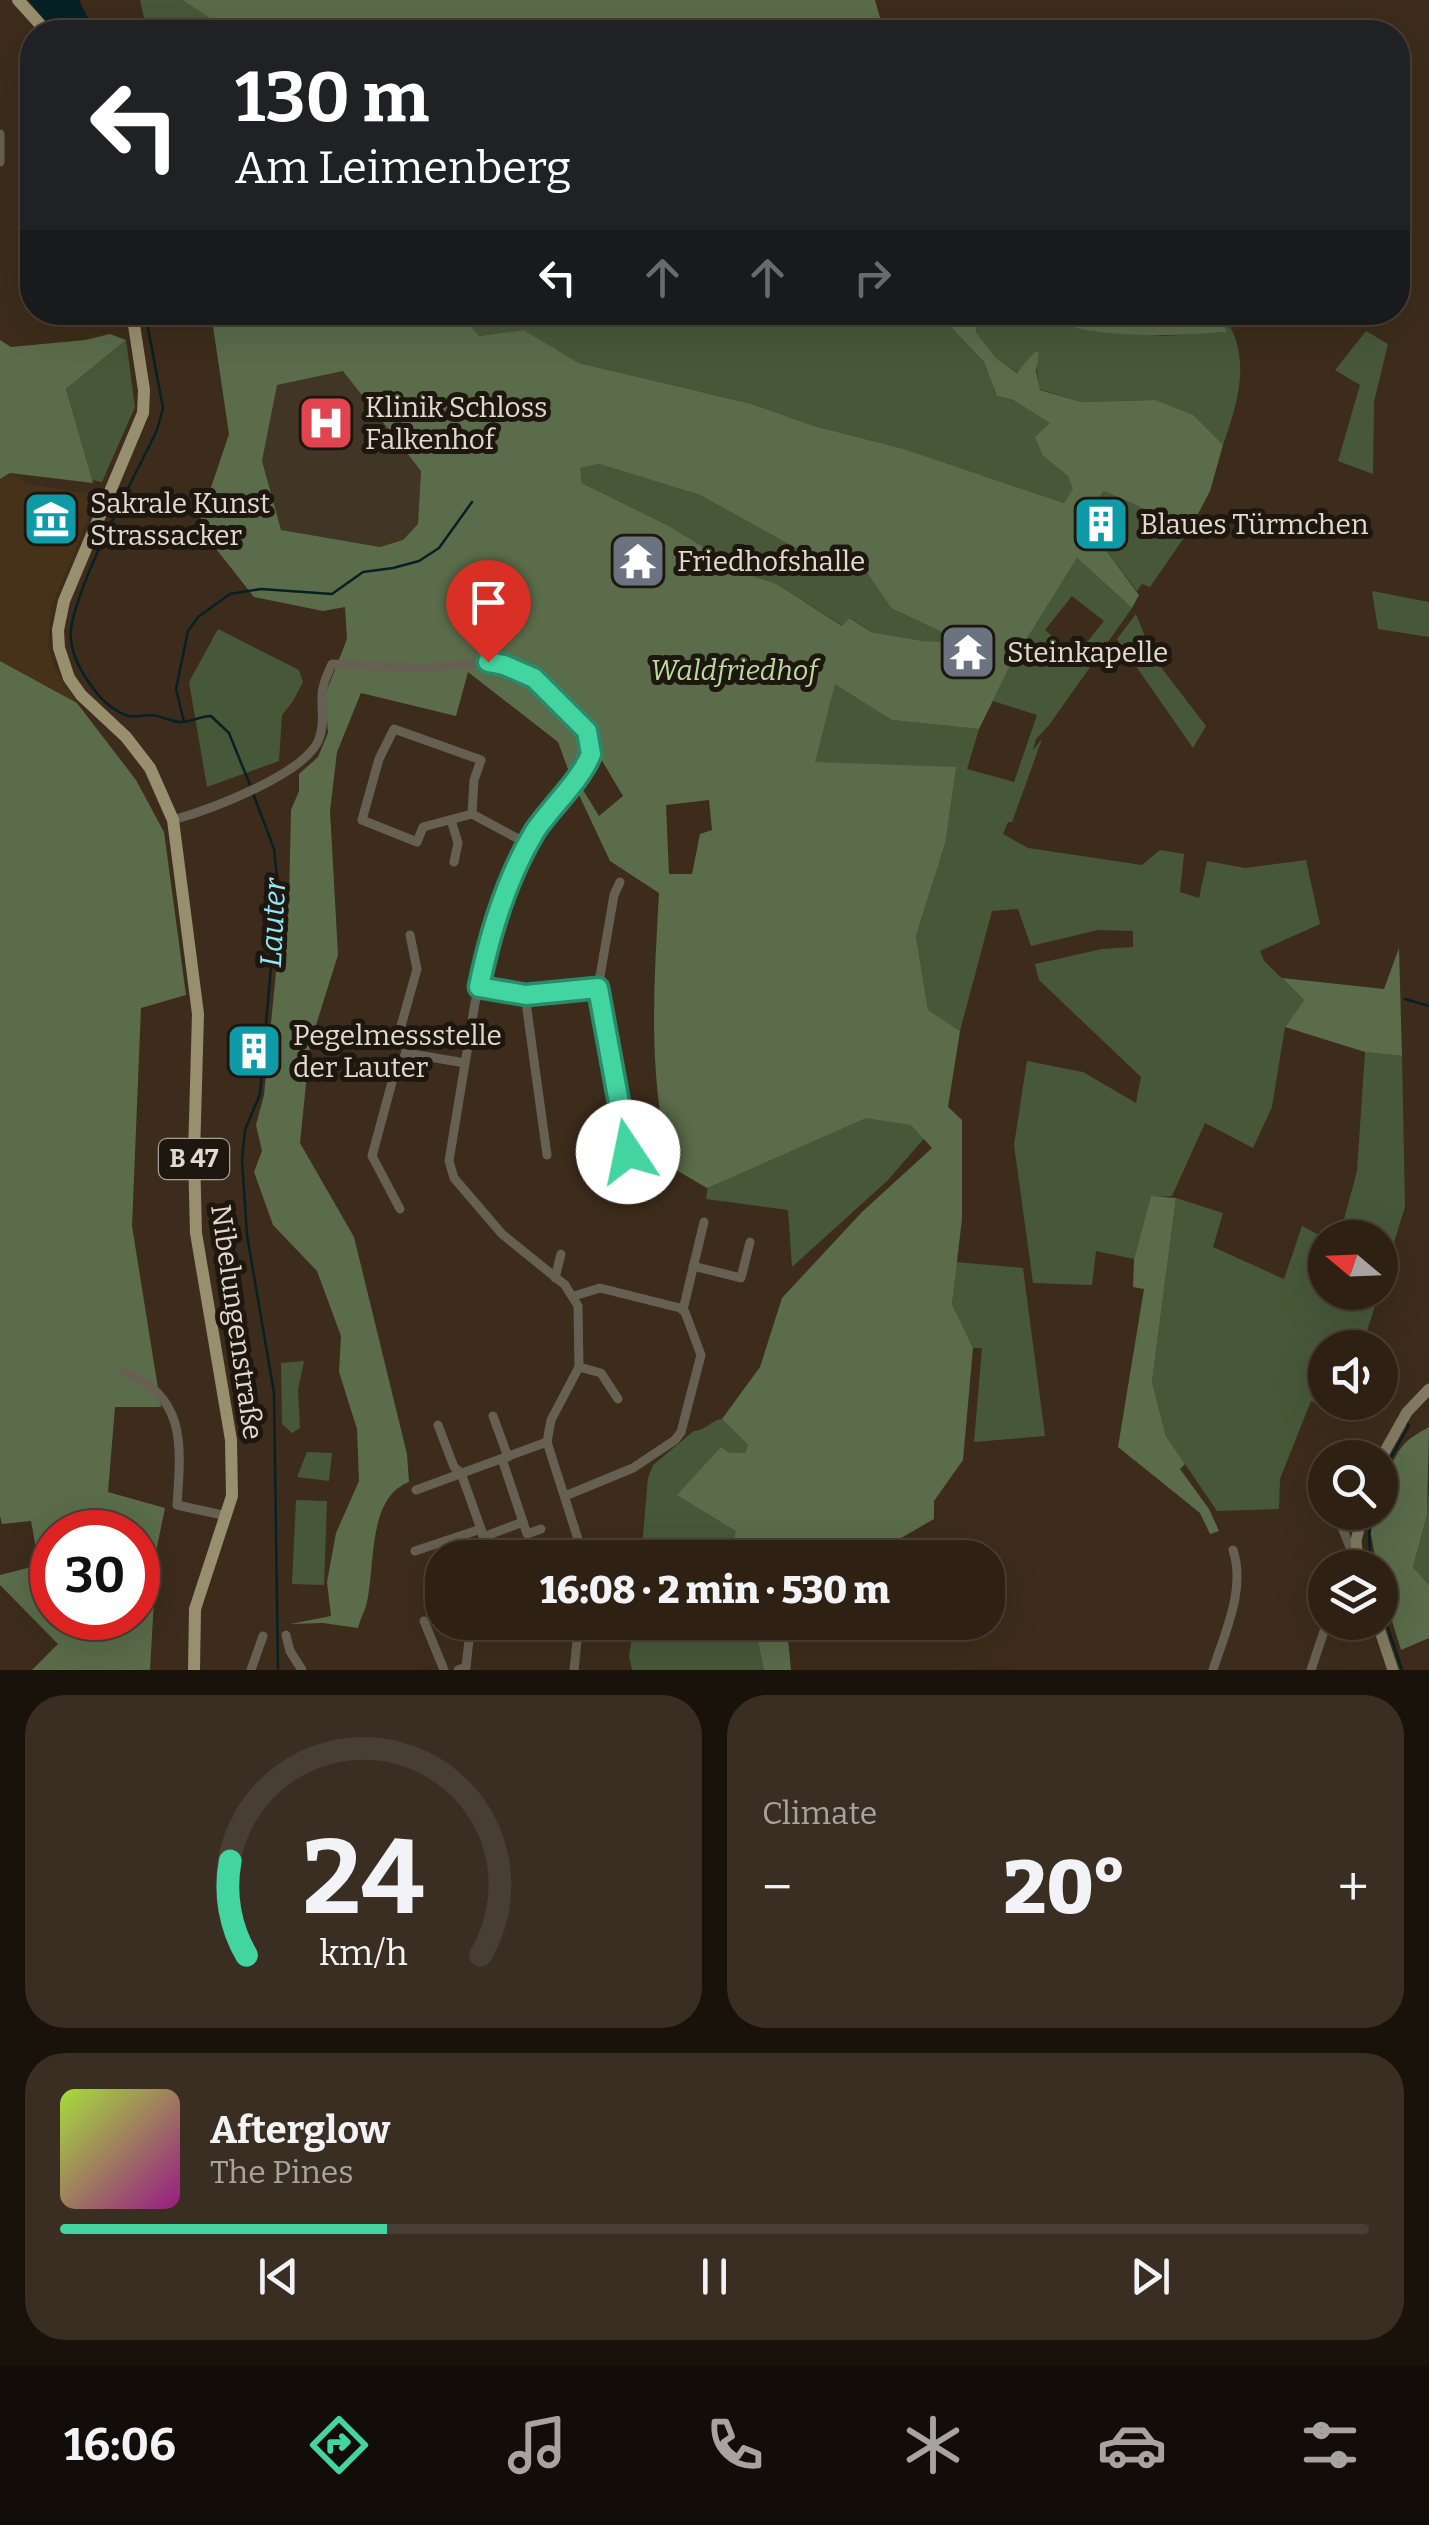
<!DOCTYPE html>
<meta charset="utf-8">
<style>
body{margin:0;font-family:Bitter,serif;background:#3a2e22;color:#f1f3f6;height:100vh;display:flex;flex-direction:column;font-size:38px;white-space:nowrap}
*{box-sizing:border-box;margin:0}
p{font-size:32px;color:#a7a3a0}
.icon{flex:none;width:55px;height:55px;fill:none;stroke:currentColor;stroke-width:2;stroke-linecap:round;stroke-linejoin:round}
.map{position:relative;height:1670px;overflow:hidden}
.panel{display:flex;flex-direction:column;gap:25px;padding:25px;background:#19120b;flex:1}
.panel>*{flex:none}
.hud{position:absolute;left:20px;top:20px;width:1390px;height:305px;border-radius:40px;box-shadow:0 10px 40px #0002,0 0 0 2px #493e34;background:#202124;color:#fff;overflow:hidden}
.needle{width:65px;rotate:289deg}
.buttons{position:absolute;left:1308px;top:1220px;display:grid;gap:20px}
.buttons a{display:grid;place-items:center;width:90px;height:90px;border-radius:50%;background:#2e2114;box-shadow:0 10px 40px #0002,0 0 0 2px #493e34;font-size:50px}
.speed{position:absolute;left:30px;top:1510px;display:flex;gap:20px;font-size:50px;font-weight:700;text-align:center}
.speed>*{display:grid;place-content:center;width:130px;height:130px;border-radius:50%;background:#2e2114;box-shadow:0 10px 40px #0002,0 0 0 2px #493e34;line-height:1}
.speed .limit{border:15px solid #d22;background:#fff;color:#111}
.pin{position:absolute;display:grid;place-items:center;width:85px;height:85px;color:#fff;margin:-102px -42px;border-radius:50% 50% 50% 0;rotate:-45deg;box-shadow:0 0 10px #0007}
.pin .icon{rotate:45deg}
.me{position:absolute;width:110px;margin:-55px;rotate:349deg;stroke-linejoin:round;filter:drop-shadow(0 0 8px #0008)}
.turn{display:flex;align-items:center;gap:35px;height:210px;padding:0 50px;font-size:45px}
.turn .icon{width:130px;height:130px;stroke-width:2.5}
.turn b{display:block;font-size:70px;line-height:85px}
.lanes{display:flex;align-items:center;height:95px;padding:0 50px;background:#0003;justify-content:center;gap:50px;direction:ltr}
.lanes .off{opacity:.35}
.big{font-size:75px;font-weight:800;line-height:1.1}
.panel .tile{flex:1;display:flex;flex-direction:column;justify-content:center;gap:15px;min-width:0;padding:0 35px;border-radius:40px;background:#3a2e22}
.panel .dial{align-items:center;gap:0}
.dial svg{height:260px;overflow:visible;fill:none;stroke:#493e34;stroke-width:7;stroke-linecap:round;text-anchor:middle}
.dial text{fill:#f1f3f6;stroke:none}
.song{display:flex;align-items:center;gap:30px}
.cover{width:120px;height:120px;border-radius:15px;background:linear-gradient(135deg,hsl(80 70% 55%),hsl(310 70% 35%))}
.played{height:10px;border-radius:5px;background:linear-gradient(90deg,#42d4a1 25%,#493e34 25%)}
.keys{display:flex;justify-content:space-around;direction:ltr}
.heat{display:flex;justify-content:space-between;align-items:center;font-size:55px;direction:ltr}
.panel .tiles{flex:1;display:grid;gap:25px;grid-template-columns:1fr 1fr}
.tile:last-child{grid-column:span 2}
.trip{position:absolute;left:425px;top:1540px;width:580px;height:100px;border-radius:40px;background:#2e2114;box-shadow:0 10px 40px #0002,0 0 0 2px #493e34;font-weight:800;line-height:100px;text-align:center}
.tabs{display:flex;height:160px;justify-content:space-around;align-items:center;background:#120d08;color:#a7a3a0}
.tabs .icon{width:70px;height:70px}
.tabs .on{color:#42d4a1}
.tabs b{font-size:45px;color:#f1f3f6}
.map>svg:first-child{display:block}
.built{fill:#463119}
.medical{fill:#413626}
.green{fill:#475839;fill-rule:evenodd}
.forest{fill:#5a6c4a;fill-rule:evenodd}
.water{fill:#062125}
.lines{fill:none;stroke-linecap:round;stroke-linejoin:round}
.stream{stroke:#062125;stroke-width:2.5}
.street{stroke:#656051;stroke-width:9}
.secondary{stroke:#827b62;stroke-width:11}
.primary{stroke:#988f6f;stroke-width:12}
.route-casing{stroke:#2b8a69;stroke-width:25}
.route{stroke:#42d4a1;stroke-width:18}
.labels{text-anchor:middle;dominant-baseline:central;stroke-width:10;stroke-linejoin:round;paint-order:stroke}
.shield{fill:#1e170f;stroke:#a99f95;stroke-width:2.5}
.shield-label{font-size:25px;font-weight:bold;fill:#e4d9ce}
.poi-label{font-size:28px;fill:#e4d9ce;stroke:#1e170f;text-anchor:start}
.park-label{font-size:28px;font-style:italic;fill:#bada9f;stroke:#1e170f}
.street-label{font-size:28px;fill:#e4d9ce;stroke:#1e170f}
.water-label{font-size:30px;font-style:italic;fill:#91e7f6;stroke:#1e170f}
</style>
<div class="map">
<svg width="1429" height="1670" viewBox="0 0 1429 1670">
<rect width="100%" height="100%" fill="#3d2c1b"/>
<polygon class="built" points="9,472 28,484 98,495 51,608 48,645 55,669 77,703 0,661 0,479"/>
<polygon class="medical" points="343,371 421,471 418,524 403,540 380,547 281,530 262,461 276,385"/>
<g class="green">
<polygon points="140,0 182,0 231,32 147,32"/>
<polygon points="468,313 947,313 947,323 984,362 997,396 1013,400 1051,423 1043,456 1068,476 1074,489 1064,503 904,449 814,426 752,404 579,363 524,330 479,336 469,324"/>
<path d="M970,313H1040L1062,326L1163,336L1226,332L1156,322L1145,314L1127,313H1221C1253,353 1239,400 1223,445L1155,400L1081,402L1039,389L1035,351L1018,373L996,358L976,332L977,319Z"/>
<polygon points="1366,331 1388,344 1374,402 1373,474 1338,461 1360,385 1335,370"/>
<polygon points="126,340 135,407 102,482 92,480 66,389"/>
<polygon points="599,464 700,495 827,564 863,567 891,608 968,644 923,641 871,632 851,618 843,626 777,584 747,574 671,527 582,483 579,468"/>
<polygon points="1104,491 1190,529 1150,587 1142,584 1137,591 1096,537 1105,524 1095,515 1094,504"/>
<path d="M634,531L892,720L979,729L967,769L1014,782L1037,715L993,701L1010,666L1077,558L1132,608L1049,725L1036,739L1033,750L1042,739L1012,822H1008L1003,834L1028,848L1142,865L1160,850L1184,854L1180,892L1199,898L1207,861L1245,868L1306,860L1320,924L1260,951L1264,961L1304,1000L1285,1027L1272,1107L1253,1148L1205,1123L1172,1196L1151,1197L1134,1259L1096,1251L1092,1285L1033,1283L1014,1145L1027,1061L1083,1072L1136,1103L1141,1077L1039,980L1035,964L1102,949L1133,947V931L1098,930L1031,946L1018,909L992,911L960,1031L928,1011L916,936L945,844L815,762ZM1072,596L1104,621L1075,657L1045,630Z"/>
<polygon points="1372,591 1429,602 1429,637 1378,629"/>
<polygon points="1136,614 1153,657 1206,726 1193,748 1117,639"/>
<polygon points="218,629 299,670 303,682 293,701 282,715 279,761 207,787 189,682"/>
<polygon points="1365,1052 1402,1056 1405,1207 1380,1288 1380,1238 1339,1238 1357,1171"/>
<polygon points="853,1063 927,1135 888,1180 792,1267 788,1210 706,1199 708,1185"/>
<polygon points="1176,1198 1223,1213 1213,1247 1284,1279 1302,1226 1325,1238 1325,1292 1379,1293 1362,1347 1325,1348 1325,1402 1344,1403 1341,1415 1311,1401 1280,1479 1279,1509 1217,1511 1166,1436 1152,1382"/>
<polygon points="956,1262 1023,1268 1045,1436 974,1442 982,1348 973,1348 952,1304"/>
<polygon points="304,1361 298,1390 300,1428 292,1433 282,1424 281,1363"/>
<path d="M722,1419L748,1445L745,1453H729L737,1531L729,1557L641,1558L648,1478L653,1465L694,1431C705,1431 711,1420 722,1419Z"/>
<polygon points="307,1452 332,1453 329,1481 297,1477"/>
<polygon points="1429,1487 1429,1585 1413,1567 1427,1515"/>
<polygon points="296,1500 327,1501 324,1585 292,1584"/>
<polygon points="634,1623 754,1623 764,1670 632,1670 629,1656"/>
</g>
<g class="forest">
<polygon points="182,0 875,0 884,32 231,32"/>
<path d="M211,313H468L469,324L479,336L524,330L579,363L752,404L814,426L904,449L1064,503L1073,489L1068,476L1043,456L1035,437L1050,423L1013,400L997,396L984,362L947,323V313H970L977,319L976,332L996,358L1017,373L1035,351L1039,353L1036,371L1040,390L1081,402L1155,400L1193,415L1223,445L1210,491L1190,529L1104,491L1083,519L1139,595L1132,608L1077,558L1010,666L979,729L892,720L835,684L815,762L956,767L945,844L916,936L928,1010L960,1031L948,1107L962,1120V1219L952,1304L973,1348L963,1460L934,1501V1519L868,1557H729L736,1531L677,1495L721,1447L729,1453H745L748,1445L722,1419L760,1367L782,1298L862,1212L932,1148L911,1125L866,1118L707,1188L671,1167C647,1076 654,986 659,893L610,861L572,780L558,742L468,672L456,716L361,693L337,752L330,811L338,955L310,1044L300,1143L354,1237L407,1454L409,1482C366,1498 376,1570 366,1606C364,1612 360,1620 358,1628L323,1623L290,1624L331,1616L327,1582L336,1533L359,1481L357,1429L339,1372L341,1336L317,1271L273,1225L254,1172L262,1151L256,1125L264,1095L279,941L289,902L291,810L299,791V774L318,757L328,733L325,695L347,639L345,607L323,611L254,597L198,526L229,434ZM343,371L421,471L418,524L403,540L380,547L281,530L262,461L277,385ZM599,464L700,495L827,565L863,567L891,608L965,643L923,641L871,632L850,618L842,626L777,584L747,574L671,527L582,483L580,468ZM591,755L601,759L623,796L599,816L583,790ZM709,800L712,830L700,834L692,874H669L666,805Z"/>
<path d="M1040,313L1094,316L1101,313L1145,314L1156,322L1218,314L1227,332C1180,336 1078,341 1040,313Z"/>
<polygon points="110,334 126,340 66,389 93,483 10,473 0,479 0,340 11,347 85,340"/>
<path d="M0,661L77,703L136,780L164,832L186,995L141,1008L132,1226L161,1407H115L108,1492L165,1508L157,1547L150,1670H32L58,1644L0,1585V1575L39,1565L31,1521L2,1524L0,1516ZM52,1532H138V1618H52Z"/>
<polygon points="1399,948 1402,1056 1365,1052 1285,1027 1304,1000 1282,978 1384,989"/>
<polygon points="1151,1196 1176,1198 1152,1382 1166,1436 1185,1464 1180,1469 1209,1509 1219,1531 1210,1534 1200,1513 1118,1447 1144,1289 1133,1287 1134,1259"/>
<path d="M1429,1427L1427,1515L1413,1567L1429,1585V1638L1401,1650L1380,1582V1568L1377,1567L1370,1529L1376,1513L1380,1512C1380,1490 1391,1457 1407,1441C1413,1436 1422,1431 1429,1427Z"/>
<polygon points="754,1623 792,1623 787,1628 791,1670 764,1670"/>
</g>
<polygon class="water" points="28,0 79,0 95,32 55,32"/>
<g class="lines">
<g class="stream">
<path d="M145,312L163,408L157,430C138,470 65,604 71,640C73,658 83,675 93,688C100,699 116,713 129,716C136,717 144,715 152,715C162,716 171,722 181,722C192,722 200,716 211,716L229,733L250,785"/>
<polyline points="184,722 176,689 188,631 198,617 230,594 261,589 332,594 363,572 393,568 419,561 439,548 472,502"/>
<polyline points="253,793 274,849 278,886 260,1094 245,1130 242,1160 247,1235 274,1393 278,1670"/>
<polyline points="1405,999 1429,1006"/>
<polyline points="1380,1486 1388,1463 1409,1425 1407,1424"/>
<polyline points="1371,1568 1369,1534 1374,1512"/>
<polyline points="1380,1604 1402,1670"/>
</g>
<g class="street">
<polyline points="0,134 0,162"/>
<polygon points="394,729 481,760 474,780 472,814 423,827 417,842 362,820 379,759"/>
<polyline points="472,814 528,844"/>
<path d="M173,820C209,810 306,774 319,739C324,726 322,714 322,700C321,687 327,675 332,664L427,668L488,662L504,665L534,678L587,731L590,742L588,761L537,829L498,910L475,1003L449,1161L454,1178L502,1234L565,1285L578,1306L579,1367L551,1420L547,1442L584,1558"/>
<polyline points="451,820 458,843 454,862"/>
<polyline points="620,882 614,895 598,988 628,1152"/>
<polyline points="479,987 525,995 598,988"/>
<polyline points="525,995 547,1155"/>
<polyline points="406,1053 465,1063"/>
<polyline points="400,1209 372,1156 395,1071 406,1053 401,1026 417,969 410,935"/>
<polyline points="693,1266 741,1278 750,1242"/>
<polyline points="555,1278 561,1254"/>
<polyline points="683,1310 704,1222"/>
<polyline points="579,1367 601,1373 618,1399"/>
<path d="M124,1372C187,1396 181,1447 177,1505L227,1516"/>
<polyline points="493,1416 508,1457"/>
<polyline points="438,1425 454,1467 461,1473 481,1529"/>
<polyline points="502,1459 523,1522"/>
<polyline points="1325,1484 1325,1485"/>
<polyline points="416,1490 547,1442"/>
<polyline points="565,1496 633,1468 675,1440 681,1432 701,1355 685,1312 680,1308 600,1288 574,1296"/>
<polyline points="1336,1512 1357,1565"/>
<polyline points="415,1551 481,1529 483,1537 523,1522 527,1534 541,1529"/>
<polyline points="424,1621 444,1670"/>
<polyline points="286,1635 290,1651 302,1670"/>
<polyline points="251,1670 263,1636"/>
<polyline points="458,1670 466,1667 471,1622"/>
<polyline points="574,1670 579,1622"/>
<path d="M1213,1670C1225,1632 1246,1589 1233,1550"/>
<polyline points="1311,1670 1327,1622"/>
</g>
<g class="secondary">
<polyline points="1380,1460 1407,1412 1429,1389"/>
<polyline points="1359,1568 1356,1541 1363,1512"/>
<polyline points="1377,1622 1393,1670"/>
</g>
<g class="primary">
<polyline points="18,0 47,32"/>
<polyline points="132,312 144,390 143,413 64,601 58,630 59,648 69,678 81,695 126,737 150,768 173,820 198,1014 194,1155 196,1233 231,1440 232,1496 195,1609 194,1670"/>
</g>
</g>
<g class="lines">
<g class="route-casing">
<path id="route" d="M488,662L504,665L534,678L587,731L591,754C581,780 551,807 535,831C506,879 490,932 479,987L526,995L598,988L628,1152"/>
</g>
<use href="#route" class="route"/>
</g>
<defs>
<g id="hospital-square" transform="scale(2.875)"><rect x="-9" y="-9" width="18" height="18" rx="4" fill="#e0444e" stroke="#1e170f"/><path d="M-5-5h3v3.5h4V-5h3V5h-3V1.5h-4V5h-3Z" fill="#fff"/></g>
<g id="museum-square" transform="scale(2.875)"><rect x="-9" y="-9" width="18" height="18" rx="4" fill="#0f9aa8" stroke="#1e170f"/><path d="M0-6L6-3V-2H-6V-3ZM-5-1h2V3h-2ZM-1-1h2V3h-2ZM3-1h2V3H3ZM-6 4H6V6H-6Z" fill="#fff"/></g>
<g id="building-square" transform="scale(2.875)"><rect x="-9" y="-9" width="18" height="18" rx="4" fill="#0f9aa8" stroke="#1e170f"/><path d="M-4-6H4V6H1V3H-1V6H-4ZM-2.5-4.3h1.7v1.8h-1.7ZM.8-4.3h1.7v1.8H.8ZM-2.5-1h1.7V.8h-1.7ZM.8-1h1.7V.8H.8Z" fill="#fff"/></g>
<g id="temple-square" transform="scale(2.875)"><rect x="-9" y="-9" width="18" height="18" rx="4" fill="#6b7280" stroke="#1e170f"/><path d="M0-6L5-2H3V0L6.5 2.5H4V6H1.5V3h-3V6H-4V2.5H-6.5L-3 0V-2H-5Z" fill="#fff"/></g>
</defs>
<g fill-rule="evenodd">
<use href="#hospital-square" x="326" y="423"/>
<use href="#museum-square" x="51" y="519"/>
<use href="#building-square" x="1101" y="524"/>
<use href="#temple-square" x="638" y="561"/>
<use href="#temple-square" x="968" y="652"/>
<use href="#building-square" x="254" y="1051"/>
</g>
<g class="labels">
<rect class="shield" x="159" y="1139" width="70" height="40" rx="8"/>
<g class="shield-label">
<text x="194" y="1159">B 47</text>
</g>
<g class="poi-label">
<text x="365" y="407">Klinik Schloss<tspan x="365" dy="32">Falkenhof</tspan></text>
<text x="90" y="503">Sakrale Kunst<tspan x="90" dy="32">Strassacker</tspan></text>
<text x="1140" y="524">Blaues Türmchen</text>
<text x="677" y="561">Friedhofshalle</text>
<text x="1007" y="652">Steinkapelle</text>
<text x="293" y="1035">Pegelmessstelle<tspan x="293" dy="32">der Lauter</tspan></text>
</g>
<g class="park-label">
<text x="734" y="670">Waldfriedhof</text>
</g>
<g class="street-label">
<text transform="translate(237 1322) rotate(82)">Nibelungenstraße</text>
</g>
<g class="water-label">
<text transform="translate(273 923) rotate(-87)">Lauter</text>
</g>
</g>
</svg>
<div class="buttons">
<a><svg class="needle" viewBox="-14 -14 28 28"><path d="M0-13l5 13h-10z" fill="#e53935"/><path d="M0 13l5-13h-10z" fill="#a7a3a0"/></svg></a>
<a><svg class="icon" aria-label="sound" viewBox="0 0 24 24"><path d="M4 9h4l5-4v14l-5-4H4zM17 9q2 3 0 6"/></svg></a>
<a><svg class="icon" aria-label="search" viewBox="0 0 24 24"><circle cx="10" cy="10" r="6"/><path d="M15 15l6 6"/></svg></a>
<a><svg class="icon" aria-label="layers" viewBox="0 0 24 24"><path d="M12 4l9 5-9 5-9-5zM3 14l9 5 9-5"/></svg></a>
</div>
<div class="speed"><div class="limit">30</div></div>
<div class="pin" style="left:488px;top:662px;background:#d93025"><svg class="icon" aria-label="arrive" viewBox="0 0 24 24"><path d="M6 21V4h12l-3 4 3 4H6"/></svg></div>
<svg class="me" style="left:628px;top:1152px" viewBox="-20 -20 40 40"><circle r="19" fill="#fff"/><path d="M0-13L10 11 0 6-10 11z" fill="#42d4a1"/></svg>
<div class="trip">16:08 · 2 min · 530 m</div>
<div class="hud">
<div class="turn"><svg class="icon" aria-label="left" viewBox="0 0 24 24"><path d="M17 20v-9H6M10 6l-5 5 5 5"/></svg><div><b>130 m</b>Am Leimenberg</div></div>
<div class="lanes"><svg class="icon" aria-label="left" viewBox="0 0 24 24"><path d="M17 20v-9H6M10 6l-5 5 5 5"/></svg><svg class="icon off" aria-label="ahead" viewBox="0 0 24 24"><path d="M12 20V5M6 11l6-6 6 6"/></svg><svg class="icon off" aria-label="ahead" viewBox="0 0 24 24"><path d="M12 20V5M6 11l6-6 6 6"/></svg><svg class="icon off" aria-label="right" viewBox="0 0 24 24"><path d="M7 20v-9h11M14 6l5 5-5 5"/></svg></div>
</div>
</div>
<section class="panel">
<div class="tiles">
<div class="tile dial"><svg viewBox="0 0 100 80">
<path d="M14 69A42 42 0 1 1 86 69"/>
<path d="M14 69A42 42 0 0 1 9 40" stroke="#42d4a1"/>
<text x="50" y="56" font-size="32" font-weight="700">24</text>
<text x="50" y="72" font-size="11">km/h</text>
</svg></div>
<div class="tile"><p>Climate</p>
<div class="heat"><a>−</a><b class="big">20°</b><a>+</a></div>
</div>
<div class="tile">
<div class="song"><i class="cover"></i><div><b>Afterglow</b><p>The Pines</p></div></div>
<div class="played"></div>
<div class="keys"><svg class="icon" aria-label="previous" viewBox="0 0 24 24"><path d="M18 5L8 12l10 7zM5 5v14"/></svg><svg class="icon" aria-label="pause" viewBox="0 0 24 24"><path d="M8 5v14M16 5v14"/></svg><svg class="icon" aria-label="next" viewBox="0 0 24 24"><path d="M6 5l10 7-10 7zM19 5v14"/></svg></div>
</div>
</div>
</section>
<nav class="tabs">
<b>16:06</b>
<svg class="icon on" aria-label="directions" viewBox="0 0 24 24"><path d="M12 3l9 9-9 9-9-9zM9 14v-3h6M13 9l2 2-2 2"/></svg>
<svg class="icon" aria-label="music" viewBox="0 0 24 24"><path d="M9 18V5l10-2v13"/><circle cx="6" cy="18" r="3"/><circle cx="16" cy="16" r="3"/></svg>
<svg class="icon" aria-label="phone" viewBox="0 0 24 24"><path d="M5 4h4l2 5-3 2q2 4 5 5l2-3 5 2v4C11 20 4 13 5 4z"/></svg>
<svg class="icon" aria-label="climate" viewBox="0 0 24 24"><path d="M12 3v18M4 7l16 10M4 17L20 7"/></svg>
<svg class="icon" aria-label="car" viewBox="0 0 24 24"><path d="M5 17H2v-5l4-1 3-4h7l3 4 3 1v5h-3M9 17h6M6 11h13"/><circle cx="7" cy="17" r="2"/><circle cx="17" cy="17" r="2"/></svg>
<svg class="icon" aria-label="filters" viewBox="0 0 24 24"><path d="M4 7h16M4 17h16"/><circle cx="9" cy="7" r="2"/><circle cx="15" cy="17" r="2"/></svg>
</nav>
